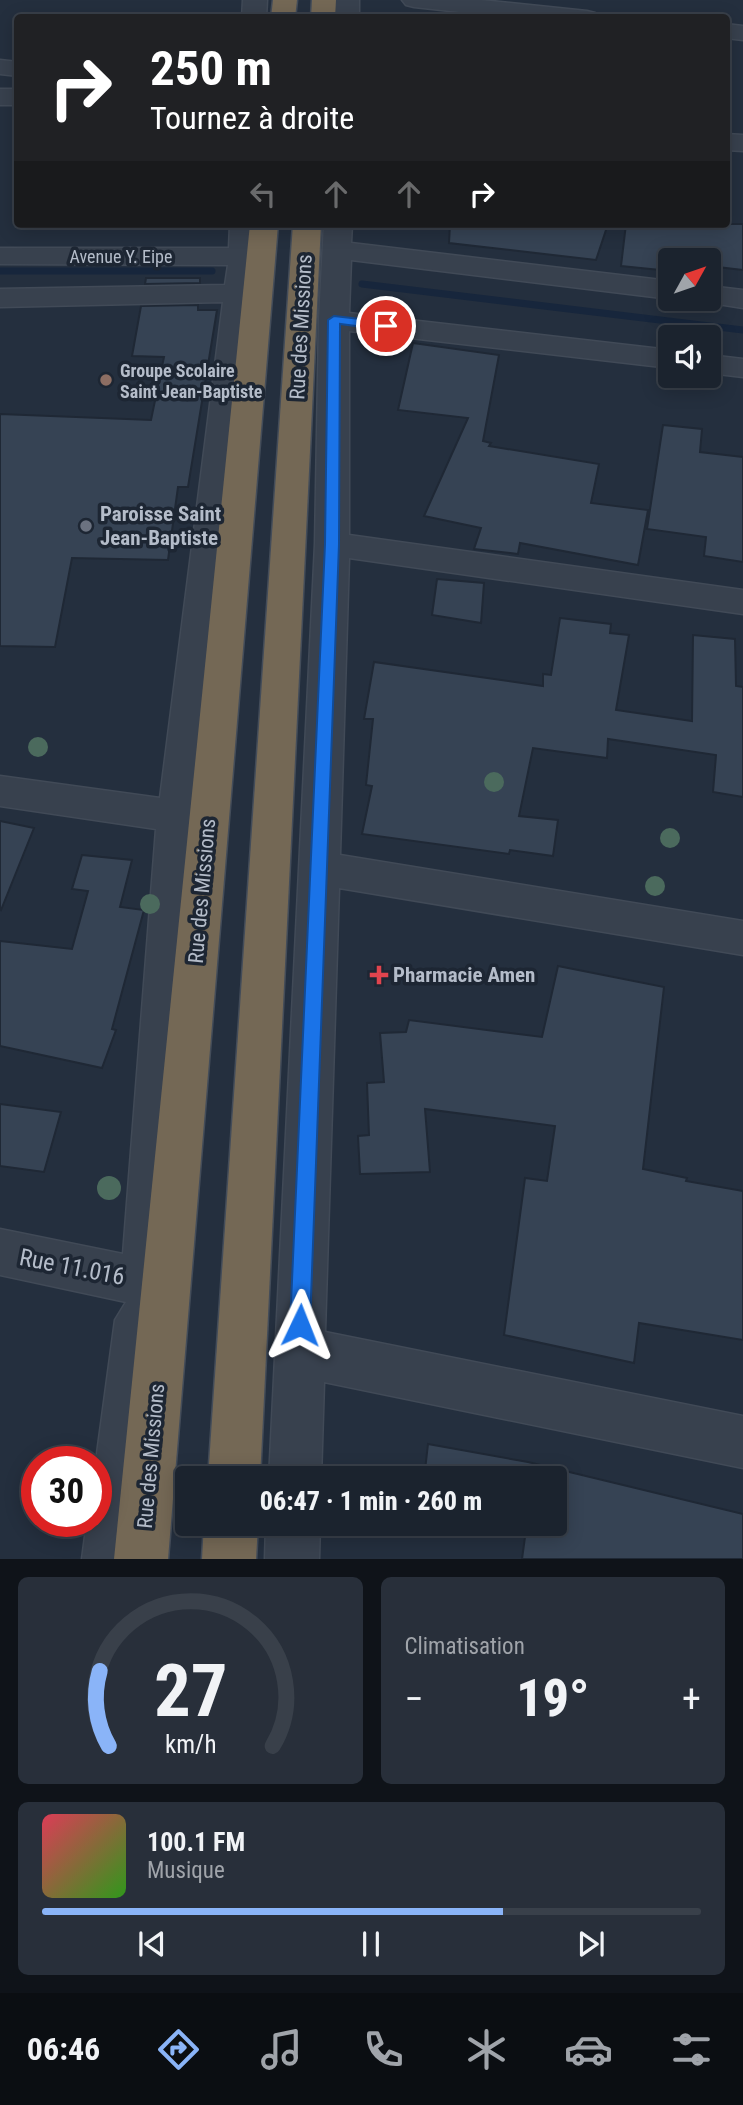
<!DOCTYPE html>
<html lang="fr">
<meta charset="utf-8">
<style>
body{margin:0;font-family:"Roboto Condensed",sans-serif;background:#282f3a;color:#f1f3f6;height:100vh;display:flex;flex-direction:column;font-size:26px;white-space:nowrap}
*{box-sizing:border-box;margin:0}
p{font-size:23px;color:#a0a4aa}
.icon{flex:none;width:38px;height:38px;fill:none;stroke:currentColor;stroke-width:2;stroke-linecap:round;stroke-linejoin:round}
.map{position:relative;height:1559px;overflow:hidden}
.panel{display:flex;flex-direction:column;gap:18px;padding:18px;background:#0f1319;flex:1}
.panel>*{flex:none}
.top-card{position:absolute;left:14px;top:14px;width:716px;height:214px;border-radius:7px;box-shadow:0 4px 18px #0003,0 0 0 2px #39404a;background:#202124;color:#fff;overflow:hidden}
.needle{width:46px;rotate:50deg}
.buttons{position:absolute;left:658px;top:248px;display:grid;gap:14px}
.buttons a{display:grid;place-items:center;width:63px;height:63px;border-radius:7px;background:#1b232e;box-shadow:0 4px 18px #0003,0 0 0 2px #39404a;font-size:35px}
.speed{position:absolute;left:21px;top:1446px;display:flex;gap:14px;font-size:35px;font-weight:700;text-align:center}
.speed>*{display:grid;place-content:center;width:91px;height:91px;border-radius:50%;background:#1b232e;box-shadow:0 4px 18px #0003,0 0 0 2px #39404a;line-height:1}
.speed .limit{border:10px solid #d22;background:#fff;color:#111}
.pin{position:absolute;display:grid;place-items:center;width:60px;height:60px;color:#fff;margin:-30px;border:4px solid #fff;border-radius:50%;box-shadow:0 2px 7px #0007}
.me{position:absolute;width:77px;margin:-38px;rotate:2deg;stroke-linejoin:round;filter:drop-shadow(0 0 5px #0008)}
.turn{display:flex;align-items:center;gap:24px;height:147px;padding:0 21px;font-size:32px}
.turn .icon{width:91px;height:91px;stroke-width:2.5}
.turn b{display:block;font-size:49px;line-height:60px}
.lanes{display:flex;align-items:center;height:66px;padding:0 21px;background:#0003;justify-content:center;gap:35px;direction:ltr}
.lanes .off{opacity:.35}
.big{font-size:52px;font-weight:800;line-height:1.1}
.panel .widget{flex:1;display:flex;flex-direction:column;justify-content:center;gap:10px;min-width:0;padding:0 24px;border-radius:10px;background:#282f3a}
.panel .dial{align-items:center;gap:0}
.dial svg{height:182px;overflow:visible;fill:none;stroke:#39404a;stroke-width:7;stroke-linecap:round;text-anchor:middle}
.dial text{fill:#f1f3f6;stroke:none}
.song{display:flex;align-items:center;gap:21px}
.cover{width:84px;height:84px;border-radius:10px;background:linear-gradient(135deg,hsl(350 70% 55%),hsl(110 70% 35%))}
.played{height:7px;border-radius:4px;background:linear-gradient(90deg,#8ab4f8 70%,#39404a 70%)}
.keys{display:flex;justify-content:space-around;direction:ltr}
.heat{display:flex;justify-content:space-between;align-items:center;font-size:38px;direction:ltr}
.panel .tiles{flex:1;display:grid;gap:18px;grid-template-columns:1fr 1fr}
.widget:last-child{grid-column:span 2}
.trip{position:absolute;left:175px;top:1466px;width:392px;height:70px;border-radius:7px;background:#1b232e;box-shadow:0 4px 18px #0003,0 0 0 2px #39404a;font-weight:800;line-height:70px;text-align:center}
.dock{display:flex;height:112px;justify-content:space-around;align-items:center;background:#0b0e12;color:#a0a4aa}
.dock .icon{width:49px;height:49px}
.dock .on{color:#8ab4f8}
.dock b{font-size:32px;color:#f1f3f6}
.map>svg:first-child{display:block}
.lines{fill:none;stroke-linecap:round;stroke-linejoin:round}
.stream{stroke:#17263c;stroke-width:7}
.building{fill:#364354;stroke:#1f2835;stroke-width:2}
.minor-casing{stroke:#414a57;stroke-width:3}
.highway-casing{stroke:#434c59;stroke-width:3}
.minor{fill:#38414e;fill-rule:evenodd}
.highway{fill:#746855;fill-rule:evenodd}
.tree{fill:#4b6a5d}
.route{fill:#1a73e8;stroke:#114b97;stroke-width:2}
.education-dot{fill:#8d6e63;stroke:#1d2633;stroke-width:2.5}
.worship-dot{fill:#6b7280;stroke:#1d2633;stroke-width:2.5}
.health-dot{fill:#e0444e;stroke:#1d2633;stroke-width:2.5}
.labels{text-anchor:middle;dominant-baseline:central;stroke-width:7;stroke-linejoin:round;paint-order:stroke}
.far-street-label{font-size:18px;fill:#b4bcc9;stroke:#1d2633}
.far-poi-label{font-size:18px;font-weight:bold;fill:#b4bcc9;stroke:#1d2633;text-anchor:start}
.street-label{font-size:21px;fill:#b4bcc9;stroke:#1d2633}
.poi-label{font-size:21px;font-weight:bold;fill:#b4bcc9;stroke:#1d2633;text-anchor:start}
.near-street-label{font-size:24px;fill:#b4bcc9;stroke:#1d2633}
</style>
<div class="map">
<svg width="743" height="1559" viewBox="0 0 743 1559">
<rect width="100%" height="100%" fill="#242f3e"/>
<g class="lines">
<g class="stream">
<polyline points="0,271 212,271"/>
<polyline points="362,284 743,330"/>
</g>
</g>
<g class="building">
<polygon points="450,224 608,224 596,260 449,243"/>
<polygon points="626,224 743,224 743,270 709,266 709,261 670,261 670,271 621,266"/>
<polygon points="146,278 200,278 200,283 145,284"/>
<polygon points="198,305 198,310 217,310 188,487 178,487 168,560 72,558 55,647 0,646 0,414 151,420 164,357 132,356 141,306"/>
<polygon points="413,343 499,355 483,441 491,443 489,446 599,464 591,503 648,510 638,565 520,543 518,554 474,549 481,528 424,516 468,418 398,410"/>
<polygon points="663,425 702,429 700,452 743,457 743,562 704,556 706,537 647,529"/>
<polygon points="437,579 484,583 481,623 432,615"/>
<polygon points="560,618 611,624 610,633 629,635 616,710 692,721 693,635 735,639 736,686 743,687 743,797 713,792 716,755 608,739 607,758 533,748 519,816 558,820 553,856 510,850 509,854 362,834 372,786 366,785 373,719 364,719 374,662 543,686 543,674 551,675"/>
<polygon points="0,821 34,828 1,910 0,909"/>
<polygon points="82,855 132,860 120,907 144,910 112,1029 116,1030 102,1068 0,1046 0,941 72,949 88,891 72,889"/>
<polygon points="558,966 664,987 643,1169 687,1178 686,1181 743,1191 743,1340 639,1323 634,1363 504,1335 525,1178 547,1181 555,1126 425,1109 430,1172 360,1174 358,1136 369,1135 367,1083 384,1082 380,1033 406,1032 409,1020 542,1037"/>
<polygon points="0,1104 61,1112 44,1172 0,1166"/>
<polygon points="428,1444 528,1462 743,1514 743,1559 522,1559 525,1537 458,1524 555,1524 555,1479 424,1479"/>
</g>
<g class="lines">
<g class="minor-casing">
<g id="minor">
<polygon points="243,0 267,0 266,18 242,18"/>
<rect x="335" y="0" width="24" height="18"/>
<polygon points="402,0 481,0 587,11 595,13 598,18 515,18 414,7 406,5"/>
<polygon points="726,24 743,26 743,40 726,38"/>
<polygon points="0,60 18,62 18,76 0,74"/>
<rect x="0" y="89" width="18" height="16"/>
<polygon points="726,134 743,135 743,151 726,150"/>
<polygon points="230,224 258,224 257,257 197,816 171,1256 165,1271 169,1282 162,1299 155,1302 165,1320 136,1559 82,1559 87,1521 96,1521 96,1461 115,1320 126,1302 0,1275 0,1229 123,1254 156,829 0,806 0,776 160,798 223,302 0,307 0,289 225,285 228,265 0,264 0,248 229,248"/>
<polygon points="324,224 352,224 351,243 670,281 670,299 351,260 349,313 670,350 670,368 349,331 349,535 743,590 743,614 349,558 340,855 743,921 743,955 339,888 325,1332 743,1416 743,1468 324,1382 321,1479 269,1479 315,544 319,320"/>
<polygon points="709,286 743,290 743,308 699,301 697,299 709,299"/>
<polygon points="709,355 743,359 743,377 709,373"/>
<polygon points="266,1524 320,1524 319,1559 265,1559"/>
</g>
</g>
<g class="highway-casing">
<g id="highway">
<polygon points="273,0 297,0 295,18 271,18"/>
<polygon points="312,0 336,0 335,18 311,18"/>
<polygon points="250,224 278,224 168,1559 114,1559"/>
<polygon points="293,224 321,224 260,1479 208,1479"/>
<polygon points="204,1524 258,1524 256,1559 202,1559"/>
</g>
</g>
<use href="#minor" class="minor"/>
<use href="#highway" class="highway"/>
</g>
<g class="tree">
<circle cx="38" cy="747" r="10"/>
<circle cx="494" cy="782" r="10"/>
<circle cx="670" cy="838" r="10"/>
<circle cx="655" cy="886" r="10"/>
<circle cx="150" cy="904" r="10"/>
<circle cx="109" cy="1188" r="12"/>
</g>
<polygon class="route" points="334,316 386,322 392,326 386,330 340,324 339,544 310,1325 307,1332 300,1335 293,1332 290,1325 325,544 328,320"/>
<circle class="education-dot" cx="106" cy="380" r="7"/>
<circle class="worship-dot" cx="86" cy="526" r="7"/>
<path class="health-dot" d="M375.5 964.5h7v7h7v7h-7v7h-7v-7h-7v-7h7z"/>
<g class="labels">
<g class="far-street-label">
<text x="121" y="256">Avenue Y. Eipe</text>
</g>
<g class="far-poi-label">
<text x="120" y="370">Groupe Scolaire<tspan x="120" dy="21">Saint Jean-Baptiste</tspan></text>
</g>
<g class="street-label">
<text transform="translate(301 327) rotate(-87)">Rue des Missions</text>
<text transform="translate(202 891) rotate(-85)">Rue des Missions</text>
<text transform="translate(151 1456) rotate(-85)">Rue des Missions</text>
</g>
<g class="poi-label">
<text x="100" y="514">Paroisse Saint<tspan x="100" dy="24">Jean-Baptiste</tspan></text>
<text x="393" y="975">Pharmacie Amen</text>
</g>
<g class="near-street-label">
<text transform="translate(72 1267) rotate(11)">Rue 11.016</text>
</g>
</g>
</svg>
<div class="buttons">
<a><svg class="needle" viewBox="-14 -14 28 28"><path d="M0-13l5 13h-10z" fill="#e53935"/><path d="M0 13l5-13h-10z" fill="#a0a4aa"/></svg></a>
<a><svg class="icon" aria-label="sound" viewBox="0 0 24 24"><path d="M4 9h4l5-4v14l-5-4H4zM17 9q2 3 0 6"/></svg></a>
</div>
<div class="speed"><div class="limit">30</div></div>
<div class="pin" style="left:386px;top:326px;background:#d93025"><svg class="icon" aria-label="arrive" viewBox="0 0 24 24"><path d="M6 21V4h12l-3 4 3 4H6"/></svg></div>
<svg class="me" style="left:300px;top:1325px" viewBox="-20 -20 40 40"><path d="M0-17L14 15 0 8-14 15z" fill="#1a73e8" stroke="#fff" stroke-width="4"/></svg>
<div class="trip">06:47 · 1 min · 260 m</div>
<div class="top-card">
<div class="turn"><svg class="icon" aria-label="right" viewBox="0 0 24 24"><path d="M7 20v-9h11M14 6l5 5-5 5"/></svg><div><b>250 m</b>Tournez à droite</div></div>
<div class="lanes"><svg class="icon off" aria-label="left" viewBox="0 0 24 24"><path d="M17 20v-9H6M10 6l-5 5 5 5"/></svg><svg class="icon off" aria-label="ahead" viewBox="0 0 24 24"><path d="M12 20V5M6 11l6-6 6 6"/></svg><svg class="icon off" aria-label="ahead" viewBox="0 0 24 24"><path d="M12 20V5M6 11l6-6 6 6"/></svg><svg class="icon" aria-label="right" viewBox="0 0 24 24"><path d="M7 20v-9h11M14 6l5 5-5 5"/></svg></div>
</div>
</div>
<section class="panel">
<div class="tiles">
<div class="widget dial"><svg viewBox="0 0 100 80">
<path d="M14 69A42 42 0 1 1 86 69"/>
<path d="M14 69A42 42 0 0 1 10 36" stroke="#8ab4f8"/>
<text x="50" y="56" font-size="32" font-weight="700">27</text>
<text x="50" y="72" font-size="11">km/h</text>
</svg></div>
<div class="widget"><p>Climatisation</p>
<div class="heat"><a>−</a><b class="big">19°</b><a>+</a></div>
</div>
<div class="widget">
<div class="song"><i class="cover"></i><div><b>100.1 FM</b><p>Musique</p></div></div>
<div class="played"></div>
<div class="keys"><svg class="icon" aria-label="previous" viewBox="0 0 24 24"><path d="M18 5L8 12l10 7zM5 5v14"/></svg><svg class="icon" aria-label="pause" viewBox="0 0 24 24"><path d="M8 5v14M16 5v14"/></svg><svg class="icon" aria-label="next" viewBox="0 0 24 24"><path d="M6 5l10 7-10 7zM19 5v14"/></svg></div>
</div>
</div>
</section>
<nav class="dock">
<b>06:46</b>
<svg class="icon on" aria-label="directions" viewBox="0 0 24 24"><path d="M12 3l9 9-9 9-9-9zM9 14v-3h6M13 9l2 2-2 2"/></svg>
<svg class="icon" aria-label="music" viewBox="0 0 24 24"><path d="M9 18V5l10-2v13"/><circle cx="6" cy="18" r="3"/><circle cx="16" cy="16" r="3"/></svg>
<svg class="icon" aria-label="phone" viewBox="0 0 24 24"><path d="M5 4h4l2 5-3 2q2 4 5 5l2-3 5 2v4C11 20 4 13 5 4z"/></svg>
<svg class="icon" aria-label="climate" viewBox="0 0 24 24"><path d="M12 3v18M4 7l16 10M4 17L20 7"/></svg>
<svg class="icon" aria-label="car" viewBox="0 0 24 24"><path d="M5 17H2v-5l4-1 3-4h7l3 4 3 1v5h-3M9 17h6M6 11h13"/><circle cx="7" cy="17" r="2"/><circle cx="17" cy="17" r="2"/></svg>
<svg class="icon" aria-label="filters" viewBox="0 0 24 24"><path d="M4 7h16M4 17h16"/><circle cx="9" cy="7" r="2"/><circle cx="15" cy="17" r="2"/></svg>
</nav>
